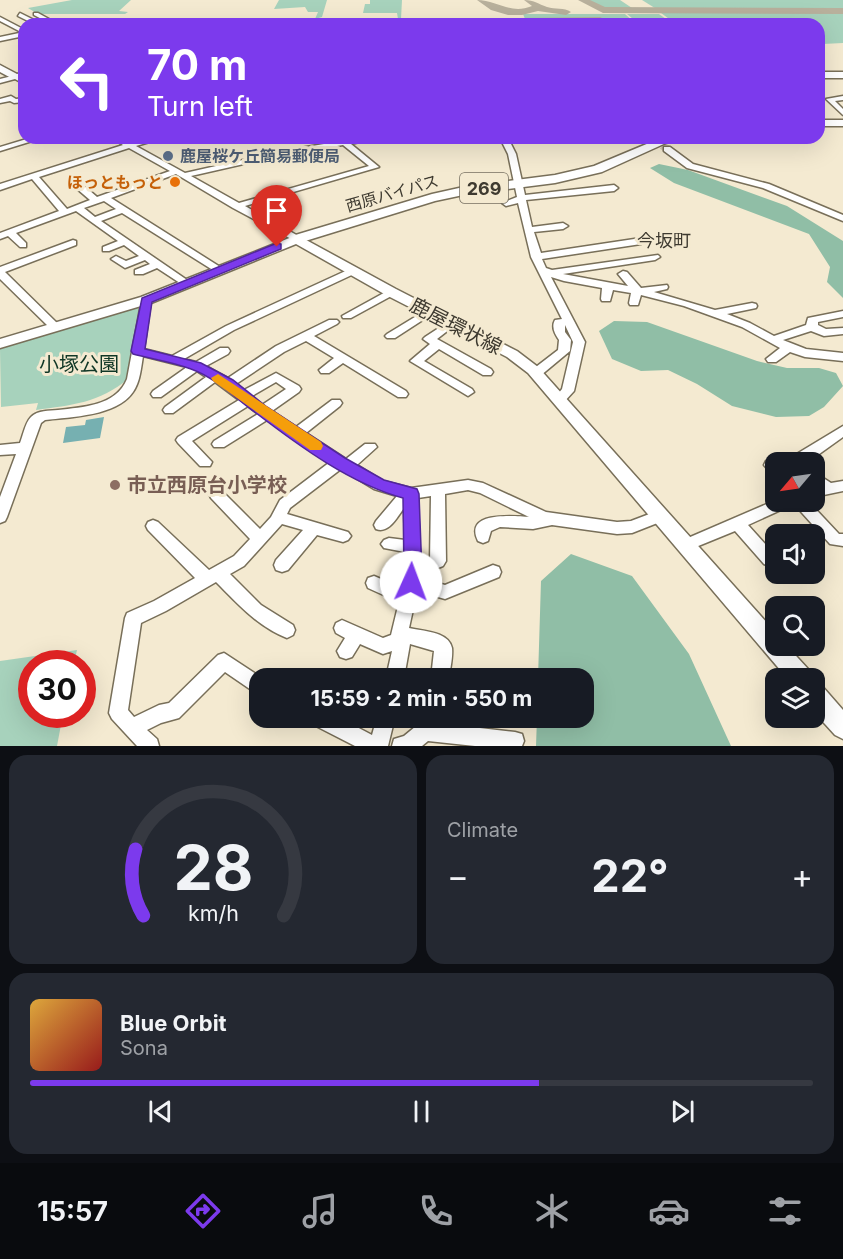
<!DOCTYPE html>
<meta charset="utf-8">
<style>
body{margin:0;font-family:Inter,"Noto Sans JP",sans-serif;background:#242831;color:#f1f3f6;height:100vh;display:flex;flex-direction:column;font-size:22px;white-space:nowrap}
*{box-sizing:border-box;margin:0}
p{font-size:20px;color:#9ea1a6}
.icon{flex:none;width:33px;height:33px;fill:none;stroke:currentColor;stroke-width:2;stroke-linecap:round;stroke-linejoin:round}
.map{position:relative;height:746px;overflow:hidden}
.details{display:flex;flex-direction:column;gap:9px;padding:9px;background:#0d0f14;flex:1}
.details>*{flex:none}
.hud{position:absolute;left:18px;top:18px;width:807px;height:126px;border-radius:18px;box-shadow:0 6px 24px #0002;background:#7c3aed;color:#fff;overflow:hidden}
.needle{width:39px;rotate:241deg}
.tools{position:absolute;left:765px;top:452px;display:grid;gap:12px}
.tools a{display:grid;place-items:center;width:60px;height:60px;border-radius:12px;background:#171b24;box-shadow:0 6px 24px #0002;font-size:30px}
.speed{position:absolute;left:18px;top:650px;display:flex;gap:12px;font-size:30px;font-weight:700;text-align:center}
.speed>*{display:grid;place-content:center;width:78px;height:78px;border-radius:50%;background:#171b24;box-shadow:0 6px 24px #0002;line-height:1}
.speed .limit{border:9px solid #d22;background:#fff;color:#111}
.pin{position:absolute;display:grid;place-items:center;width:51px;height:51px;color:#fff;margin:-62px -26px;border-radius:50% 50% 50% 0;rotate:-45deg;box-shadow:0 0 6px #0007}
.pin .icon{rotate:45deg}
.me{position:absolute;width:66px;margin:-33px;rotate:2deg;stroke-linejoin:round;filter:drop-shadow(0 0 4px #0008)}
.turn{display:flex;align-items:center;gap:21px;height:126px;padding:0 30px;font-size:27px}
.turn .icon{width:78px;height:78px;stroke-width:2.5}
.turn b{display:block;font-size:42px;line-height:51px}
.big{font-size:45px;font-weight:700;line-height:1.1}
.details .card{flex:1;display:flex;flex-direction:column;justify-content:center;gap:9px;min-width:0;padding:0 21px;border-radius:18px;background:#242831}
.details .dial{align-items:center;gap:0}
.dial svg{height:156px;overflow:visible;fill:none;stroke:#363941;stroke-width:7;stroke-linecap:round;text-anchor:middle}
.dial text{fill:#f1f3f6;stroke:none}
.song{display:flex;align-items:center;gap:18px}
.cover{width:72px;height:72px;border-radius:9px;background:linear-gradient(135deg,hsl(40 70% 55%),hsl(0 70% 35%))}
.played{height:6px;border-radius:3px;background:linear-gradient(90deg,#7c3aed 65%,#363941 65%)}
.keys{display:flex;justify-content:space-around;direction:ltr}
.heat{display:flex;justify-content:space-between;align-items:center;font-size:33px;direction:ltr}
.details .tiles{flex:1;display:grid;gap:9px;grid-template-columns:1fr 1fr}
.card:last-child{grid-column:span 2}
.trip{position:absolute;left:249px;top:668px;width:345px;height:60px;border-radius:18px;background:#171b24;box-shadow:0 6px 24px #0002;font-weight:700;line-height:60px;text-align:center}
.dock{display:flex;height:96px;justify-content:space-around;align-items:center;background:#090b0e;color:#9ea1a6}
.dock .icon{width:42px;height:42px}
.dock .on{color:#7c3aed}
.dock b{font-size:27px;color:#f1f3f6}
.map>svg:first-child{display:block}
.green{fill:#a7d2bc}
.forest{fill:#90bea6}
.water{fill:#76b0b1}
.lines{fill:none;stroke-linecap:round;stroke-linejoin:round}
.taxiway{fill:#b8b09c;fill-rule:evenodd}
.minor-tunnel{stroke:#d0c7b1;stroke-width:8;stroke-dasharray:8 4;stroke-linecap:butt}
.minor-casing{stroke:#786f59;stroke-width:3}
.major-casing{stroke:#786f59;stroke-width:3}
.highway-casing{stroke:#786f59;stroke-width:3}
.minor{fill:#fff;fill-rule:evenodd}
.major{fill:#fff;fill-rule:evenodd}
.highway{fill:#fff;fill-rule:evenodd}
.route{fill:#7c3aed;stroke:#51269a;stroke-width:1.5}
.slow{fill:#f59e0b}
.service-dot{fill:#5c6f8a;stroke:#f4ead1;stroke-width:2}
.food-dot{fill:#e8710a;stroke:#f4ead1;stroke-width:2}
.education-dot{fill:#8d6e63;stroke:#f4ead1;stroke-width:2}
.labels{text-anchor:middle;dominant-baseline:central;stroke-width:6;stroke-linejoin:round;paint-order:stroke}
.far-service-label{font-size:16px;font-weight:bold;fill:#4e5e75;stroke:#f4ead1;text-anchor:start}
.far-food-label{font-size:16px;font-weight:bold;fill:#c56008;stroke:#f4ead1;text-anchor:end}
.far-street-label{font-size:16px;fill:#3e3a30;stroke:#f4ead1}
.shield{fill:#f4ead1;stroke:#756f60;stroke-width:1.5}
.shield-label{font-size:18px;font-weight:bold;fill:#3e3a30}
.far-quarter-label{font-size:18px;fill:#3e3a30;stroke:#f4ead1}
.street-label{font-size:20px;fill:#3e3a30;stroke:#f4ead1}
.park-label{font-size:20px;fill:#103726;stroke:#f4ead1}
.education-label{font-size:20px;font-weight:bold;fill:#785e54;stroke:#f4ead1;text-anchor:start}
</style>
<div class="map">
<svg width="843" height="746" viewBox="0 0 843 746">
<rect width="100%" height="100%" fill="#f4ead1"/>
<g class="green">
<polygon points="72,0 131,0 119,11 128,12 125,14 38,14 28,8"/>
<polygon points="279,0 327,0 322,17 315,19 318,12 308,12 305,7 274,9"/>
<polygon points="370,0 402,0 401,19 398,19 397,13 363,13 365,4 370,4"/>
<polygon points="588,0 620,0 635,10 604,9"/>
<polygon points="642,0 843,0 843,9 658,10"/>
<polygon points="661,13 843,13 843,43 823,44 819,41 819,24 676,24"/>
<polygon points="523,14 625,14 636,24 615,24 609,19 533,21 525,19"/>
<polygon points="627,14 659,14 673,24 639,24"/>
<path d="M139,307L128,379C99,403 72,405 36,410L38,403L1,407L0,349L59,329Z"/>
<polygon points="77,650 74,663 32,663 32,714 63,714 57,746 0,746 0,661"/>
</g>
<g class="forest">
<polygon points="659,164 688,170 787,206 843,241 843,298 827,282 830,267 809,234 674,183 650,168"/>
<polygon points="614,321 647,322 757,361 787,368 819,368 836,373 843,386 824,407 809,416 776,417 732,406 697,384 668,370 641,371 612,359 599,331"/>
<polygon points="571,554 632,576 689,654 731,746 536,746 537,717 584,717 584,678 538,678 541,581"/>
</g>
<polygon class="water" points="104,417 100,438 63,443 66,427 85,425 86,420"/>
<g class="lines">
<g class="taxiway">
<path d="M477,0C497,0 510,15 532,6L524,0C535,0 538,4 547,7C555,10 564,7 571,12L566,15L538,11L522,15H508L491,10Z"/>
<polygon points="578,0 590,0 605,7 843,8 843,14 603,13"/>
<polygon points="600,17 616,24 520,24 515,21 520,18"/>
</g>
<polyline class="minor-tunnel" points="653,138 667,149"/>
<g class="minor-casing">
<g id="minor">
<polygon points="20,13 40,23 41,24 34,24 18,16"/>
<polygon points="34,13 38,13 58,24 51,24 34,15"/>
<polygon points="0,17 23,29 24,30 19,31 0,21"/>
<polygon points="24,32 24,36 0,41 0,37"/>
<polygon points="16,75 24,79 24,84 15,79 0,83 0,79"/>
<polygon points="11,96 16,99 24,98 24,102 14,103 10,101 0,103 0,99"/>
<polygon points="843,96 843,100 835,101 843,109 843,115 826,99"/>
<polygon points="30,138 42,138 0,151 0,147"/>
<path d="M113,138H123L131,143L149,138H163L136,146L185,173L283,151L359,138H377L351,144L379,167L245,206L300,237L302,239L297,242L233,208L176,174L111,198L225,270L220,273L216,272L122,213L101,221L190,282L191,284L190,286L186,287L157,268L143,274H135V270L150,264L145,260L125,268L111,259L116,256L126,261L139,256L124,245L109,251H103V247L118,241L76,211L16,233L26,243V247H20L8,236L0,239V233L59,211L32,179L0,190V184L123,145ZM343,145L369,166L239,203L191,176L283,155ZM129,148L170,171L97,197L82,184H76V188L90,200L67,209L39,177ZM104,201L116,209L95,217L84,208Z"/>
<path d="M500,138H508L516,154L525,195L614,185L618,188L614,191L526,200L532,227L563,223L568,226L563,229L534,232L541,253L641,238L646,241L641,244L542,259L546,268L552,270L658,255L660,257L655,260L563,274L628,286L618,274L623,271L627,272L641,288L667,285L668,287L667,289L654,292L715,310L752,303L756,304L757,306L756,308L727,314L750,323L774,336L806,325L808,318L843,311V317L818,322V325L826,329L843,328V334L824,336L811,331L783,340L806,349L843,353V361L805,357L790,352L776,362H768L766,359L780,348L742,327L684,306L641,295L638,305H630L629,303L631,293L613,290L610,301H602L601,299L602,288L564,281L551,277L585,342L574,391L563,403H555L553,400L562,389L573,342L565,325V332L571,340L570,351L540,376H532L530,373L532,370L558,350L559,340C555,334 551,327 555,320L562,319L531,257L518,203L506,206L502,203L517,197L508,154Z"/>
<polygon points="664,147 670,147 693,164 769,184 843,215 843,221 763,188 687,168 664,151"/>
<polygon points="73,240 76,241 76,245 5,272 58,324 60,326 54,329 50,328 0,279 0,267"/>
<path d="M352,268L356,269V273L234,330L184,359L196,362L220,348H228L230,351L228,354L206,366L228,378L276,346L329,320H337L339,322L337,324L314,336L406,391L408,394L406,397H398L343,363L329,373H321L319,370L334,358L306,341L284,352L236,384L244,390L276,373L299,386L301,389L299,392L272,411L296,427L332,400H340L342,403L340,406L306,433L346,459L365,444H375L377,447L357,465L383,481L411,488L468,480L483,483L546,512L617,522L631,521L660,510L665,512L667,516L665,520L632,533L617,534L552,525L533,529L500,527L491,531L488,541L483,543L478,541C463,511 514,516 529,517L480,493L468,490L445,494L446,561L443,566L438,568L433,566L430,561L431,496L418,498L420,578L445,585L493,565L499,567L501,572L499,577L445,599L417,591L409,628C421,631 449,631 452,648C453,657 450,669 449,678H431L434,651L410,644L404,678H386L392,651L383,654L360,644L352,657L346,659L340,657L337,651L345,638L336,633L334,628L336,623L342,620L383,638L391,635L399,602L368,588L366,583L368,578L374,576L402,588L405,575V552L384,548L381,544L384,540L389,538L405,540L404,508C397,517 389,534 376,529L374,525L376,521L397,496L374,489L341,469L290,508L287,514L348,532L351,536L348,540L343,542L317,535L288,570L282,572L276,570L274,565L276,560L303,530L282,524L244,566L230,574L261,605L293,625L295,630L293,635L287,638C258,627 237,603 216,582L166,611L141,623L128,710L134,717L159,705L169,703L218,655L224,653L262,678H260V696L225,672L179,718L161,723L147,730L157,739L159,746H137L112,719L109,713L125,618L127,613L154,601L195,578L148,530L146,526L148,522L153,520L158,522L209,570L234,556L250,539L211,498L209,494L211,490L216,488L221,490L260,529L271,517L280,500L330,462L267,420L224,447H214L212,444L214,441L258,414L248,406L192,441L212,462L210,466H200L178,443L176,440L178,437L239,400L215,382L173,413H165L163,410L165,407L206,377L197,371L161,397H153L151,394L153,391L187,367L143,356C141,368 140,382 133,392C117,416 71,417 45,420L41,423L7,517L5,521L0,523V497L16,454L0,455V445L20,443C23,436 25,423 31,417C38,410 49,411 58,410C83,407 116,406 127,379L142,298L146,297L151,300L144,349L172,356L226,326ZM276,382L286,389L262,405L252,396Z"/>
<polygon points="391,289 395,290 396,292 395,294 351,318 343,318 342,316"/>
<polygon points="428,309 432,310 433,312 432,314 395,338 387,338 385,336 387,334"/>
<polygon points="451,320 455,321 457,323 455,325 437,339 491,369 493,372 491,375 483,375 439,349 424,361 472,389 474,392 468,396 410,361 430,344 423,339 425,337"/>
<polygon points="843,426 843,437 808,462 794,462 795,455"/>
<polygon points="771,460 777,462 776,474 771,473 764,465 766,461"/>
<polygon points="814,472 831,483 843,481 843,491 814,497"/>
<polygon points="776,500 808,501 839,534 843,534 843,546 830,544 794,504 748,525 774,554 774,564 769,566 764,564 735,531 686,551 681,549 678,545 681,541"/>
<polygon points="310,717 338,717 372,735 377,717 395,717 388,746 355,746 312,724"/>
<polygon points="427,717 445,717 445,724 515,732 522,734 524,741 522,746 475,746 428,741 422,746 392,746 394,739 404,736"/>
</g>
</g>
<g class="major-casing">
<g id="major">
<polygon points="297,235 396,289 517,351 538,367 776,633 776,645 786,645 809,670 812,678 787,678 528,373 507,357 386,295 296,244 151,303 0,348 0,339 141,297"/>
<polygon points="814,683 822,686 843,710 843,739 835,735 814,712"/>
</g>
</g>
<g class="highway-casing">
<g id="highway">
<polygon points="0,65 17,74 24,72 24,78 13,79 0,72"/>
<rect x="819" y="72" width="24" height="6"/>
<rect x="819" y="120" width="24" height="6"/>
<polygon points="661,138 677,138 602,172 555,183 468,194 435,201 302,242 292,242 290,239 292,236 432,194 468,186 555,175 594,166"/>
</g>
</g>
<use href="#minor" class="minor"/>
<use href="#major" class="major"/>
<use href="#highway" class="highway"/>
</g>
<path class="route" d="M277,243L281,244V249L152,302L145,349L201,363L233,380L267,407L345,458L384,480L417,489L419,494L422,574L418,588L411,590L405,588L402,582L404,574L403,498C351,484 299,446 256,413C235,398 216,378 191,369C173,362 152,359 133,354L131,351L142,298Z"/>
<polygon class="slow" points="218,374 321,442 323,446 321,450 310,450 213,381 211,378"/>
<circle class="service-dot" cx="168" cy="156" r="6"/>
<circle class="food-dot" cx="175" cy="182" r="6"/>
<circle class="education-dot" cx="115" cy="485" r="6"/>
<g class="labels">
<g class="far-service-label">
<text x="180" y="156">鹿屋桜ケ丘簡易郵便局</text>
</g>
<g class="far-food-label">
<text x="163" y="182">ほっともっと</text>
</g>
<g class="far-street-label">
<text transform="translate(392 193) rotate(-16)">西原バイパス</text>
</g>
<rect class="shield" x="460" y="173" width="48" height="30" rx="4.5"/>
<g class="shield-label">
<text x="484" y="188">269</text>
</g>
<g class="far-quarter-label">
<text x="664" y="240">今坂町</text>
</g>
<g class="street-label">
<text transform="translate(456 326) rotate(27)">鹿屋環状線</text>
</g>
<g class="park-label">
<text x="79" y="364">小塚公園</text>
</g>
<g class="education-label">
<text x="127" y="485">市立西原台小学校</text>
</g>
</g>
</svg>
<div class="tools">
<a><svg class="needle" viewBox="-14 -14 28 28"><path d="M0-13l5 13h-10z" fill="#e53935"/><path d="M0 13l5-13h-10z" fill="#9ea1a6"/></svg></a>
<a><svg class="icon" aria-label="sound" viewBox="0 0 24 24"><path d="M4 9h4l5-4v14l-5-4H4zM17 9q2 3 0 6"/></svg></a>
<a><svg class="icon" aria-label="search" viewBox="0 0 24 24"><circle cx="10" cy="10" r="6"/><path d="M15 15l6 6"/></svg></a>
<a><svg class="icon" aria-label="layers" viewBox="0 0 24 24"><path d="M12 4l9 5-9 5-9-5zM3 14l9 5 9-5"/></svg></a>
</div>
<div class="speed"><div class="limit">30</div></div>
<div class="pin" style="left:277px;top:247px;background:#d93025"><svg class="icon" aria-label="arrive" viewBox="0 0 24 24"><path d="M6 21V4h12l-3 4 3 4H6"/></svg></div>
<svg class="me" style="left:411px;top:582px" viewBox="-20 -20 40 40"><circle r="19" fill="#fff"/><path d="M0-13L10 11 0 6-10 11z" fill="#7c3aed"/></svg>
<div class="trip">15:59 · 2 min · 550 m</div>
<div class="hud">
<div class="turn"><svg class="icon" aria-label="left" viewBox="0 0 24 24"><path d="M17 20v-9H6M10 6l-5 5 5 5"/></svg><div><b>70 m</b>Turn left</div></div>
</div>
</div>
<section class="details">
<div class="tiles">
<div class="card dial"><svg viewBox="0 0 100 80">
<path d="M14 69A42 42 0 1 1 86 69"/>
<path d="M14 69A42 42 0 0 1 10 35" stroke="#7c3aed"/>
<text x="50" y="56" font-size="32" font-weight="700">28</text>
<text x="50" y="72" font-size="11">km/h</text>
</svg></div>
<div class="card"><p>Climate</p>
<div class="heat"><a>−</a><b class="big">22°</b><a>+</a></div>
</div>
<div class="card">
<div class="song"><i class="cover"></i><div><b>Blue Orbit</b><p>Sona</p></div></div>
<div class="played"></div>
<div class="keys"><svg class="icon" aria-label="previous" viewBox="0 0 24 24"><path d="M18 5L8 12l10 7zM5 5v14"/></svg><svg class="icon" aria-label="pause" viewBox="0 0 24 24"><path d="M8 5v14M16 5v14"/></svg><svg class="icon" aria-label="next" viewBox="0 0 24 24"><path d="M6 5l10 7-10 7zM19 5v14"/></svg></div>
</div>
</div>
</section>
<nav class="dock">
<b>15:57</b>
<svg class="icon on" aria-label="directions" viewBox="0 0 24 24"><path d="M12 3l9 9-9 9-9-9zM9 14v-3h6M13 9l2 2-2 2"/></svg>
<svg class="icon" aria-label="music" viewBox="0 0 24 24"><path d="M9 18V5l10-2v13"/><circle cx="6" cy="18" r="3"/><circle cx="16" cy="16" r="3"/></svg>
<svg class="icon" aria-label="phone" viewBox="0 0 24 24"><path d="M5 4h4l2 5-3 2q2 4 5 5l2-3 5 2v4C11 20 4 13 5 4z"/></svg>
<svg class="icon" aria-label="climate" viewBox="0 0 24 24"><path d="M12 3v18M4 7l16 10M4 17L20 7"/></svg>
<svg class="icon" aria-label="car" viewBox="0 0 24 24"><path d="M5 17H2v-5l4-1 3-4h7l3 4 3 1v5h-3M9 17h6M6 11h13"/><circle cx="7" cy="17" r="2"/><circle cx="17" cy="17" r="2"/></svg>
<svg class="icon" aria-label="filters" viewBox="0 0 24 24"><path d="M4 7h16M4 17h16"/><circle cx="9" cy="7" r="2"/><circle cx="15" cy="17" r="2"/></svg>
</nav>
